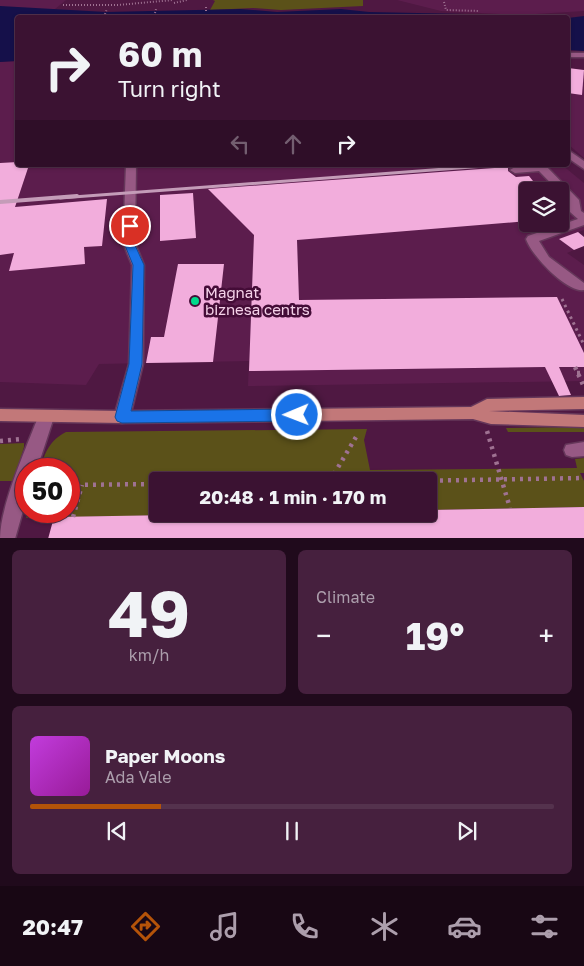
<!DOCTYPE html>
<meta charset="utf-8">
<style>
body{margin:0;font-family:"Golos Text",sans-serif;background:#46203e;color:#f1f3f6;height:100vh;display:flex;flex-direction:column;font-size:19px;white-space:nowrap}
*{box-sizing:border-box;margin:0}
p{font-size:16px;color:#ac9eac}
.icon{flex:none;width:28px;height:28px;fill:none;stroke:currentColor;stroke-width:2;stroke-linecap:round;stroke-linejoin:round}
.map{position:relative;height:538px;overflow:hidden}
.drawer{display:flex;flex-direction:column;gap:12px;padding:12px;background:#200a1c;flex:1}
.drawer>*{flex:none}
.guide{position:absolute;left:15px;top:15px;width:555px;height:152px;border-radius:5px;box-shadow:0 1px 4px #0004,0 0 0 1px #54324d;background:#3b1232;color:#f1f3f6;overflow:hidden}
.fabs{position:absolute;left:519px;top:182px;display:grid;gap:10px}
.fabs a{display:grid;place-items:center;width:50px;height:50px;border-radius:5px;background:#3b1232;box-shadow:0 1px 4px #0004,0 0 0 1px #54324d;font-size:25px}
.speed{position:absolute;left:15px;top:458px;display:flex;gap:10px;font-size:25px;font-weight:700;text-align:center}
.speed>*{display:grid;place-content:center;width:65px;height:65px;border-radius:50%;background:#3b1232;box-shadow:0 1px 4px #0004,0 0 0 1px #54324d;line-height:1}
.speed .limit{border:8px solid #d22;background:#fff;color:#111}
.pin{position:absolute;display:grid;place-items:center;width:42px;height:42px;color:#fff;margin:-21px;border:2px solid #fff;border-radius:50%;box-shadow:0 1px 5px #0007}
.me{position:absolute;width:55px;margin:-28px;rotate:269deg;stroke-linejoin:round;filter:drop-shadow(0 0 4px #0008)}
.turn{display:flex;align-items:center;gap:18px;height:105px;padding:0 20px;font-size:22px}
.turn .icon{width:65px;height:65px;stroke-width:2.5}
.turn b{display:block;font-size:35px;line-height:42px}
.lanes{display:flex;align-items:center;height:48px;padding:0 20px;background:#0003;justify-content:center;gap:25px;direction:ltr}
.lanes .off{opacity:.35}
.big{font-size:38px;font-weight:700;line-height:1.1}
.drawer .tile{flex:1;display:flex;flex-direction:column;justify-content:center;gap:8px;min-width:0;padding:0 18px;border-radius:8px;background:#46203e}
.drawer .dial{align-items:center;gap:0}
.dial b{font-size:65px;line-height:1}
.song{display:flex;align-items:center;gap:15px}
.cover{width:60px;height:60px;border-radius:8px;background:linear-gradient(135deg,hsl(290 70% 55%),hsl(300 70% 35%))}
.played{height:5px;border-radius:2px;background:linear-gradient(90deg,#b45309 25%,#54324d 25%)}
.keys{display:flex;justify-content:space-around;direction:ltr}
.heat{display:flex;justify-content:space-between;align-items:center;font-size:28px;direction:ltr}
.drawer .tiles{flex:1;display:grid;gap:12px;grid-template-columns:1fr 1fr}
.tile:last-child{grid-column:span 2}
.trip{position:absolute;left:149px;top:472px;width:288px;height:50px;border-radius:5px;background:#3b1232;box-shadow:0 1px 4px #0004,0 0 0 1px #54324d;font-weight:700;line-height:50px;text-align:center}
.menu{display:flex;height:80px;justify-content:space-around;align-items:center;background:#180714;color:#ac9eac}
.menu .icon{width:35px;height:35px}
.menu .selected{color:#b45309}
.menu b{font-size:22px;color:#f1f3f6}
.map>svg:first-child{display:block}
.built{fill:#5c1d4d;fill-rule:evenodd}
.green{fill:#5b5119}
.water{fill:#15104a}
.building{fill:#f2addc}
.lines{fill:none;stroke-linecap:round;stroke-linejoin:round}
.minor-casing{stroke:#65375a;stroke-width:3}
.major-casing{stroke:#65375a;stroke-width:3}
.path-far2{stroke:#9f7292;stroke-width:2;stroke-dasharray:1 2;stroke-linecap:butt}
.path-far1{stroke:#9f7292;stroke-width:3;stroke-dasharray:2.5 4;stroke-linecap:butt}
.path{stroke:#9f7292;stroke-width:4.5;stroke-dasharray:3 5;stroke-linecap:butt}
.minor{fill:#975984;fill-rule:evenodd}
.major{fill:#c27879;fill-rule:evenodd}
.rail-far1{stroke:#c49cb8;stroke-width:3}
.rail{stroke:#c49cb8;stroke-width:4}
.route{fill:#1a73e8;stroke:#114b97}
.poi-dot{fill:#01d98b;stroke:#440c37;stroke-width:2}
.labels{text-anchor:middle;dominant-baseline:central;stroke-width:5;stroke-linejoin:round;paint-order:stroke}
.poi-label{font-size:15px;fill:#f5d2e9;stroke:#440c37;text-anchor:start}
</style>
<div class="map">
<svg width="584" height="539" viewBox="0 0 584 539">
<rect width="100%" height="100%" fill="#4f1842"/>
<g class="built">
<polygon points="0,0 66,0 55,9 48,10 0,7"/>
<polygon points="397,0 584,0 584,11 520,15 441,11"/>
<path d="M17,61L18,165H562L584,183V230L560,239L574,250L567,253L584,265V381L248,386L249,361L99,364L86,385L0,382V62ZM528,191H560V224H528Z"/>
<polygon points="568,68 584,70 584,158 568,144"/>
</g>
<g class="green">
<polygon points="213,0 363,0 363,6 281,10 253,8 210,10 215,1"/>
<polygon points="584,427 584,432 508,432 506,428"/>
<path d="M367,429L364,440L370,470L577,468L575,459L584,458V473H580L584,481V507L428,510V481H158V514H230L26,518L28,511H69V469H40C45,452 50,440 66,432Z"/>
<polygon points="24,443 24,447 14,481 0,481 0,444"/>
</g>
<g class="water">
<polygon points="0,6 106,12 241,9 277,12 341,9 369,12 465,14 465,17 471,17 469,14 506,17 18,18 17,61 0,62"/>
<polygon points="584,16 584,51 568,50 568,18"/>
</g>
<g class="building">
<polygon points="568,68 584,70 582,95 568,93"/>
<polygon points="18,162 18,165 29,165 15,207 107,199 102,246 84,247 85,264 9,271 14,253 0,255 0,163"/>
<polygon points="508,167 508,171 516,177 529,176 541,191 528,191 528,221 297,240 299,300 557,297 584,353 584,367 559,367 571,395 559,396 545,367 249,371 254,235 208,189"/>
<polygon points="193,193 196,238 160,241 160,195"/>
<polygon points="578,232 584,237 584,246 574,250 559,239"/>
<polygon points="178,264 224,264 213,362 146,363 151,337 164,337"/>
<polygon points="584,507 584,539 48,539 54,517 230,514 428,514 428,510"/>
</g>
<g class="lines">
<g class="minor-casing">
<g id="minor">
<rect x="568" y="53" width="16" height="4"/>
<polygon points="568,150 584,161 584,169 568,158"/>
<polygon points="126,165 136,165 135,243 144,265 143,364 130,417 128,422 122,423 116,422 114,417 129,364 132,265 123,243"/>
<path d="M541,165L546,166L579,200L581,211L584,213V225L539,241L549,257L584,283V290C567,293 531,255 526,239L528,236L578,219L570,212V203L539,171L515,173L510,170L515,167Z"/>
<path d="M46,411L52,412L54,417L37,469H26V500L15,539H0C0,506 26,449 38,417L40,412Z"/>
<polygon points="584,442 584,456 572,457 566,455 564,450 566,445"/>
</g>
</g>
<g class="major-casing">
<polygon id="major" points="584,397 584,409 489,411 584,415 584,427 491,424 473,419 122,423 0,421 0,409 122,411 471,407 487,399"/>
</g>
<g class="path-far2">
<polyline points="444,2 446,10 479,11"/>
<polyline points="174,3 187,0"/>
<polyline points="63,5 118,5 173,0"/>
<polyline points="206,7 206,12"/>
<polyline points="155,13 156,9"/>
<polyline points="105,14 107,9"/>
</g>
<polyline class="path-far1" points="562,299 584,345"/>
<g class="path">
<polyline points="575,367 584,387"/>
<polyline points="577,373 584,373"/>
<polyline points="487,431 510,508"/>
<polyline points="0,441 22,439"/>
<polyline points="330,481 356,437"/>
<polyline points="408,481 584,478"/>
<polyline points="69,485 158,484"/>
<polyline points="73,517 82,485"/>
</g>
<use href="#minor" class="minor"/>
<use href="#major" class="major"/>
<polyline class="rail-far1" points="60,198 498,165"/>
<polyline class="rail" points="0,202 77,196"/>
</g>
<polygon class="route" points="130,223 135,226 134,243 144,265 142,364 131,411 297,409 302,411 305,415 302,419 297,421 122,423 117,421 115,417 129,364 133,265 124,243 124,226"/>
<circle class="poi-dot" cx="195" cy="301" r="5"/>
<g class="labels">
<g class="poi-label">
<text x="205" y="292">Magnat<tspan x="205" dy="17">biznesa centrs</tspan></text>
</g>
</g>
</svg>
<div class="fabs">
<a><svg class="icon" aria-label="layers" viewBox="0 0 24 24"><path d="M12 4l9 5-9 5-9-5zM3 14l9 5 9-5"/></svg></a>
</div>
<div class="speed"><div class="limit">50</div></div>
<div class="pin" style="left:130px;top:226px;background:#d93025"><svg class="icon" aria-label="arrive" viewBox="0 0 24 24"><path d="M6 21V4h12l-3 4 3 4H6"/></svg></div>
<svg class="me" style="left:297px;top:415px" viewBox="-20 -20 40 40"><circle r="17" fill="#1a73e8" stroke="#fff" stroke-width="3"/><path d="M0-11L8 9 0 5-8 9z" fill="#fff"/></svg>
<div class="trip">20:48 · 1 min · 170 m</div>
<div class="guide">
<div class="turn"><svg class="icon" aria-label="right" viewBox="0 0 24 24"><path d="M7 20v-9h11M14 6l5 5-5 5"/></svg><div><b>60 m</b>Turn right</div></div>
<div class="lanes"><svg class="icon off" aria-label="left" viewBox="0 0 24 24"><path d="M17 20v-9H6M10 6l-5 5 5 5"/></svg><svg class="icon off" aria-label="ahead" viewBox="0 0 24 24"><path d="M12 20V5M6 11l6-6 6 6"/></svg><svg class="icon" aria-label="right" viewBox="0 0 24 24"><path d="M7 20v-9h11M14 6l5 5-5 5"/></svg></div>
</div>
</div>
<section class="drawer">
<div class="tiles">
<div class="tile dial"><b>49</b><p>km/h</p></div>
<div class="tile"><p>Climate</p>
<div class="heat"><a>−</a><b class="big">19°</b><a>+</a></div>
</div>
<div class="tile">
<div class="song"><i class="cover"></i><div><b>Paper Moons</b><p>Ada Vale</p></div></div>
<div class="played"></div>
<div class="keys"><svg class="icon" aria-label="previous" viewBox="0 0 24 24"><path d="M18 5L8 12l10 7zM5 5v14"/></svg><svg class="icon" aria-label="pause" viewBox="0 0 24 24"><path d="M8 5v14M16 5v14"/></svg><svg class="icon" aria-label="next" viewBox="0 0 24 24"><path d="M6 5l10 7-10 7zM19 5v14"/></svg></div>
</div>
</div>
</section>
<nav class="menu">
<b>20:47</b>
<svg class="icon selected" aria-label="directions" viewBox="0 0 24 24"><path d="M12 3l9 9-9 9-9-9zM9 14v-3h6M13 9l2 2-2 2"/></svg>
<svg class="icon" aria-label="music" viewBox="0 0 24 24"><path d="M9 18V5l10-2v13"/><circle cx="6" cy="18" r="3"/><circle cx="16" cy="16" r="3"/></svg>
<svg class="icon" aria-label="phone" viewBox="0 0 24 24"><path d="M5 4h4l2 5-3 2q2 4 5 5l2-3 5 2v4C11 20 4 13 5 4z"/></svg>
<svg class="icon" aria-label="climate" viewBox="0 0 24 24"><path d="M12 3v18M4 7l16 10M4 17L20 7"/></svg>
<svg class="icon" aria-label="car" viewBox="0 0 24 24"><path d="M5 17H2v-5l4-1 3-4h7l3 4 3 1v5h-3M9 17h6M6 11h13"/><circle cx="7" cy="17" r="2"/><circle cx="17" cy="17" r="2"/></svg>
<svg class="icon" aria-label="filters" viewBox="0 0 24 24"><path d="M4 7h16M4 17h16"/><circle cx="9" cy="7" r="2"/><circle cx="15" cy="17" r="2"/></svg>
</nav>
